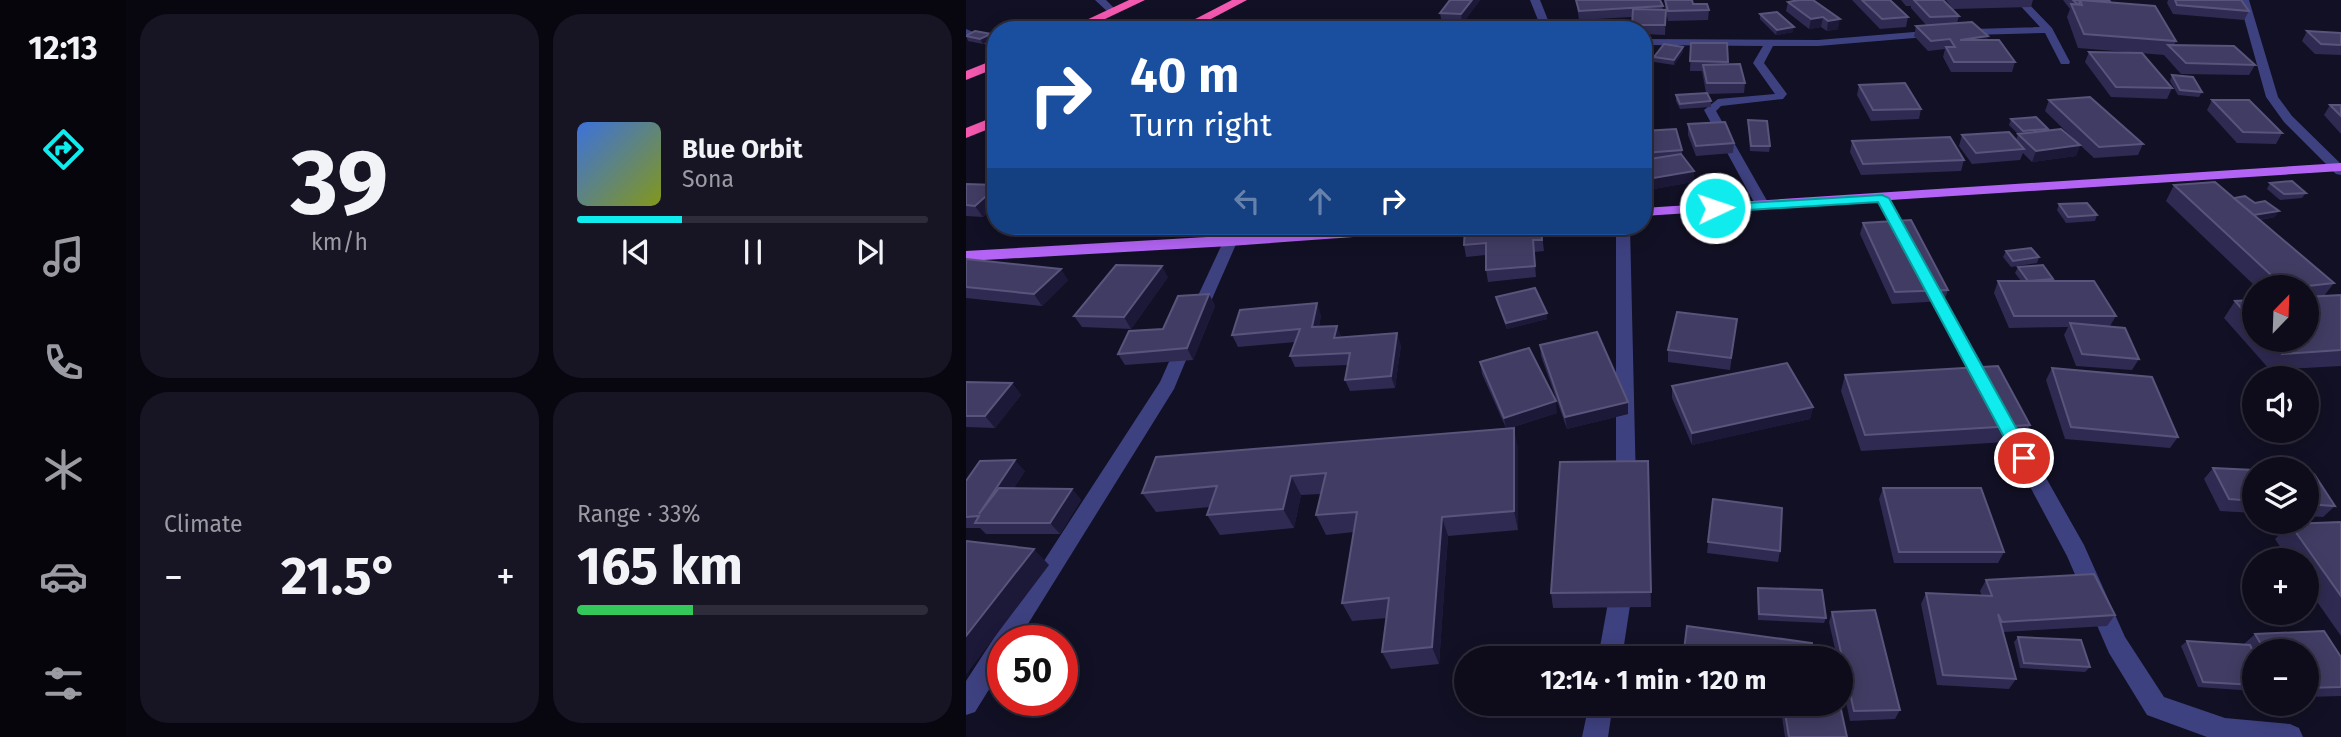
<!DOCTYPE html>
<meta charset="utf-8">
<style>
body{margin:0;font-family:"Fira Sans",sans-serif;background:#171524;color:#f1f3f6;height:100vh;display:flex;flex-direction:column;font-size:26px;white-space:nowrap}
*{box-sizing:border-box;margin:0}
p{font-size:23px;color:#9b9ba3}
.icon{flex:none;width:38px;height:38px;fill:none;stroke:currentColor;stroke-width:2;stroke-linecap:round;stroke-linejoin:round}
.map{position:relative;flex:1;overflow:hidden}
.drawer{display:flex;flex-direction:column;gap:14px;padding:14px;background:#08070f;width:840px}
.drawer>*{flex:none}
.guide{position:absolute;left:21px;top:21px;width:665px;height:214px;border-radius:28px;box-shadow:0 4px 18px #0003,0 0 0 2px #2e2c3a;background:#1a4fa0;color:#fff;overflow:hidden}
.needle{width:46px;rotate:23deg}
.buttons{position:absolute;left:1276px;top:275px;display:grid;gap:14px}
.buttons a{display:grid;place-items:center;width:77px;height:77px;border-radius:50%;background:#0e0c1b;box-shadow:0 4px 18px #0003,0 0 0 2px #2e2c3a;font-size:35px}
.speed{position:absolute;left:21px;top:625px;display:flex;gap:14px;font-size:35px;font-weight:700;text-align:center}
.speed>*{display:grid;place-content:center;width:91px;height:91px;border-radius:50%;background:#0e0c1b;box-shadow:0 4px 18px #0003,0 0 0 2px #2e2c3a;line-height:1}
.speed .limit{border:10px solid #d22;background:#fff;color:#111}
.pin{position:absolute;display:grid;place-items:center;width:60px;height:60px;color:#fff;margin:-30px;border:4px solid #fff;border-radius:50%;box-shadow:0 2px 7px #0007}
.me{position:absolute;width:77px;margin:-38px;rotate:87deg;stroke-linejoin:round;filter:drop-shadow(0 0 5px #0008)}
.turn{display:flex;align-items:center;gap:24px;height:147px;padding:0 28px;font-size:32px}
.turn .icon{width:91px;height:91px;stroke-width:2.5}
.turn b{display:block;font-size:49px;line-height:60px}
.lanes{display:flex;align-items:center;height:66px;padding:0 28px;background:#0003;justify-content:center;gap:35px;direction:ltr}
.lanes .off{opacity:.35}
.big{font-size:52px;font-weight:700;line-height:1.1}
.drawer .tile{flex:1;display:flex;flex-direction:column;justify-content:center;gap:10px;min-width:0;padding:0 24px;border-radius:28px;background:#171524}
.drawer .dial{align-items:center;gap:0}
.dial b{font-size:91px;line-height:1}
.song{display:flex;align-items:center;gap:21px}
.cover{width:84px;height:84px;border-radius:10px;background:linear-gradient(135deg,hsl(220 70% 55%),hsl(70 70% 35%))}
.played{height:7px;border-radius:4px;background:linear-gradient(90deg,#10ebee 30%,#2e2c3a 30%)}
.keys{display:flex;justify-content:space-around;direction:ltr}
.heat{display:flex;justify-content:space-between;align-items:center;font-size:38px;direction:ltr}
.charge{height:10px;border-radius:5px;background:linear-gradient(90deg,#34c759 33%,#2e2c3a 0)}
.drawer .tiles{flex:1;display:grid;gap:14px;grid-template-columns:repeat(2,1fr)}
.trip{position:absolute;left:488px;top:646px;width:399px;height:70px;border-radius:35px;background:#0e0c1b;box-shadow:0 4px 18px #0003,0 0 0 2px #2e2c3a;font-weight:700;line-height:70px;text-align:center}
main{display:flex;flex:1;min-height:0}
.menu{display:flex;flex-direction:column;width:126px;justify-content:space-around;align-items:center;background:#06050b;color:#9b9ba3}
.menu .icon{width:49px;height:49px}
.menu .on{color:#10ebee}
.menu b{font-size:32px;color:#f1f3f6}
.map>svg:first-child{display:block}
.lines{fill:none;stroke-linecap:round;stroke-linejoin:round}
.minor{fill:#3e4180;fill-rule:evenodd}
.major{fill:#b364f5;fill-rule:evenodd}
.highway{fill:#f459b0;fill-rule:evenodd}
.wall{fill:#2f2a51}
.shaded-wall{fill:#1c1837}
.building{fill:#413c63;stroke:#58547b;stroke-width:2}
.route{fill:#10ebee;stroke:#0a999b;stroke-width:2}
</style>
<main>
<nav class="menu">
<b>12:13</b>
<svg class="icon on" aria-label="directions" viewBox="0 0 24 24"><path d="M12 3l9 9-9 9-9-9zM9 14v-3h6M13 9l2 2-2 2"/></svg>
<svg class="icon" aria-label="music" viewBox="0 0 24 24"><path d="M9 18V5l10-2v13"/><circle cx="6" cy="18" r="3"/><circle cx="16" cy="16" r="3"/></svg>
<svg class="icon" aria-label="phone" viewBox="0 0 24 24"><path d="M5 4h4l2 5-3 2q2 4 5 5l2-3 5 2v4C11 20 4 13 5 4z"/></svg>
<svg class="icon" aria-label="climate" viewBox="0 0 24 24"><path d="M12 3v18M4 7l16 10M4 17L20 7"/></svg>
<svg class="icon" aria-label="car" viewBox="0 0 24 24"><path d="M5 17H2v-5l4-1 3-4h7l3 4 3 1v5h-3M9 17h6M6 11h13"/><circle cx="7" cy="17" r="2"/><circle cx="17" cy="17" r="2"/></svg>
<svg class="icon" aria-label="filters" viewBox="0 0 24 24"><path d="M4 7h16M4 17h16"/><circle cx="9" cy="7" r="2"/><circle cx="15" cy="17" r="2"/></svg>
</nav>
<section class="drawer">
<div class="tiles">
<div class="tile dial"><b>39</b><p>km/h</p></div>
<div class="tile">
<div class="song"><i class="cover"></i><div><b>Blue Orbit</b><p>Sona</p></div></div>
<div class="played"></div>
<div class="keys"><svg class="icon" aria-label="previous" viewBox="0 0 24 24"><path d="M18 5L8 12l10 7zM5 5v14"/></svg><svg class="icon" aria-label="pause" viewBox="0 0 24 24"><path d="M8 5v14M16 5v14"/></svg><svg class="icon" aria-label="next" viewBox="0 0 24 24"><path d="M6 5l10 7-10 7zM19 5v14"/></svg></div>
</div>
<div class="tile"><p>Climate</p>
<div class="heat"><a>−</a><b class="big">21.5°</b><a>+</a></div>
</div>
<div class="tile"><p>Range · 33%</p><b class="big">165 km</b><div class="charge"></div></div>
</div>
</section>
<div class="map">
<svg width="1375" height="737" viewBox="0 0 1375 737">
<rect width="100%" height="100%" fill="#121024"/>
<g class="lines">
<g class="minor">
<polygon points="129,0 140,0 151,11 143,13"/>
<polygon points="564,0 574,0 586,30 576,30"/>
<polygon points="1049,0 1059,0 1086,28 1104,62 1103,64 1095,64 1079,33 972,36 852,46 807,46 798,63 821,94 817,99 755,106 750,111 804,206 797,210 790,206 738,110 752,99 809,94 787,63 797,46 677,45 677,39 852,40 972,30 1074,27"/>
<polygon points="1273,0 1283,0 1312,97 1326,116 1375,164 1375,175 1370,174 1318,122 1300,97"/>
<polygon points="0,29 30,42 30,49 0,36"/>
<polygon points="917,194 924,198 946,240 944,243 939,244 932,240 910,198"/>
<polygon points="650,226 664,226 670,485 667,491 660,493 653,491 650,485"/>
<polygon points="264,238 271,242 239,315 237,319 225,319 223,315 257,242"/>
<polygon points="961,275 969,280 1029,387 1026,392 1014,392 1011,387 953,280"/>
<polygon points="220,335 228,341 208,389 52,640 37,640 37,667 9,712 0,715 0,681 194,382 214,337"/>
<polygon points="1038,414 1045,416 1118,545 1159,637 1198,697 1259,718 1324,724 1333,728 1337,737 1241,737 1181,715 1143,653 1101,556 1029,421 1031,416"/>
<polygon points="656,576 664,579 667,586 656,658 632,658 645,586 648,579"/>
<polygon points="623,704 647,704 642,737 616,737"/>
</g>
<g class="major">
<polygon points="1375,163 1375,171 677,216 677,208"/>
<polygon points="428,226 492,226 485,230 264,246 0,261 0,251"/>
</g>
<g class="highway">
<polygon points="163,0 179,0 116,30 99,30"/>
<polygon points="266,0 281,0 224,30 208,30"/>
<polygon points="30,59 30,68 0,80 0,71"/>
<polygon points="30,116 30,126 0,138 0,128"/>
</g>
</g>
<g class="wall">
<polygon points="484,0 514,0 496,24 476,23 474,13"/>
<polygon points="607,0 694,0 697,9 699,10 699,0 726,0 727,4 743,10 742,20 702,21 700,11 699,35 677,34 677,30 666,30 666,17 613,20 610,0"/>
<polygon points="833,0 872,29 861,31 855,27 843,29 820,11 822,2"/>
<polygon points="886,0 924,0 942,17 940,27 914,29"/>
<polygon points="935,0 977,0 993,16 991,23 1022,36 1021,40 1049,62 1046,72 985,72 977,57 979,49 962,51 948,36 950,26 961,26 945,8 945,6 940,6"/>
<polygon points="980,0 1067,0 1065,7 987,9"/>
<polygon points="1097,0 1143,0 1145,3 1210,41 1208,45 1289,65 1283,75 1215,74 1198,55 1112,48 1101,17 1104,9"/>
<polygon points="1202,0 1275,0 1283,11 1278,20 1207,14 1201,3"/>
<polygon points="794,14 827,32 810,35 794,19"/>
<polygon points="1341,31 1375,33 1375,55 1349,54 1336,41"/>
<polygon points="0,35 28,39 17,44 2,41"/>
<polygon points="725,43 761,43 762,64 779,83 778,93 741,94 745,101 745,107 714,109 710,101 710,95 740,93 736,71 724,71"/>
<polygon points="717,52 708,65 688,62 688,57"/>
<polygon points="1123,52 1206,88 1201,99 1145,97 1119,62"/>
<polygon points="1206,75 1236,92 1233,97 1212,95 1204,81"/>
<polygon points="893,85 955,109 953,119 905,121 891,95"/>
<polygon points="1083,100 1177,144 1172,155 1128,158 1114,145 1110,156 1066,162 1057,153 1054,160 1006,164 993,146 996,135 1050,140 1052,134 1043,125 1045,119 1082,129 1081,130 1114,145 1079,111"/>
<polygon points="1246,100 1316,133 1310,144 1271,143 1241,110"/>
<polygon points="1364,105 1375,105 1375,134 1358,115"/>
<polygon points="782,120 804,146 803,152 784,151"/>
<polygon points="722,124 768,143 767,153 730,156 722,135"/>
<polygon points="677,131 716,150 716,155 728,171 727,182 682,190 677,182"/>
<polygon points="886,141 998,160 995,171 895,175 884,152"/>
<polygon points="1304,183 1340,193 1336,198 1314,200 1301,189"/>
<polygon points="0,184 30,185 30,207 29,206 17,217 0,216"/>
<polygon points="1208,185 1289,203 1309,217 1294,220 1368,283 1358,296 1375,295 1375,366 1304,370 1258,318 1269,301 1288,300 1288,340 1340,340 1340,287 1290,287 1200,201"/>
<polygon points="1093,204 1131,215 1129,221 1100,223 1091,210"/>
<polygon points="897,223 982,290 978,301 926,304 894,234"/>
<polygon points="93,226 175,226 95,230"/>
<polygon points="575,226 578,251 568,252 570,277 522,282 520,270 520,255 500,257 498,245"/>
<polygon points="1040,251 1073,257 1071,263 1045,267 1037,257"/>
<polygon points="0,259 102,280 76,306 0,298"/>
<polygon points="1052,267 1087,279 1087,281 1150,316 1144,326 1173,359 1166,370 1110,366 1098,335 1102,327 1043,328 1028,293 1032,281 1055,281 1049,273"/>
<polygon points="202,277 165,329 116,327 108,316"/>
<polygon points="243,294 249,306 227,360 159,365 152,354 197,329"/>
<polygon points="530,297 581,313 581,319 541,329 531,303"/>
<polygon points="355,315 353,327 376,337 435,345 429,388 384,391 379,380 382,365 329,367 324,356 329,342 272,347 266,335"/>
<polygon points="771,319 764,370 702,362 702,350"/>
<polygon points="574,345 662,414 601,429 575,356"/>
<polygon points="514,362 591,413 544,428 552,448 552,530 482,536 473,664 425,669 416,652 421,618 386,621 376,603 388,532 360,535 350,515 355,494 335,495 328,528 254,535 241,515 244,507 190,512 176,493 540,428 516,374"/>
<polygon points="1086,368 1212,437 1204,448 1099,439 1080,380"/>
<polygon points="879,375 1064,425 1056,441 895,451 875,391"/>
<polygon points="0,382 46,383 55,395 29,428 0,427"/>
<polygon points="706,386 847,407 844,419 726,445 706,398"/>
<polygon points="682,461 685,607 587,608 585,593"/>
<polygon points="1247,468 1288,470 1288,513 1254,511 1238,479"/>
<polygon points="59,471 48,488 106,489 115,500 94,534 20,534 14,528 0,528 0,481"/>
<polygon points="1340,473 1369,506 1357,517 1340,516"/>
<polygon points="917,488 1038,552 1032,563 928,563 913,499"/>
<polygon points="747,499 814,551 812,562 741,553"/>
<polygon points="1375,522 1375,636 1340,586 1340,560 1323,560 1309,539 1324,524"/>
<polygon points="1020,580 1149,615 1141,626 1037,632 1050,679 1043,689 971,685 955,604 960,593 1016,596 1014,591"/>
<polygon points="792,588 860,618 858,623 792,620 791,593"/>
<polygon points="866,612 934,710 929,719 884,721 875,679 875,658 871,658 863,622"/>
<polygon points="1289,634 1375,657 1375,696 1340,697 1340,651 1288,651 1288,691 1232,687 1215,646 1221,641 1278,644"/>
<polygon points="1052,637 1124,667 1119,672 1054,668 1048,642"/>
<polygon points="725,704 795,704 793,712"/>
<polygon points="818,707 881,737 819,737 816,717"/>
</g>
<g class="shaded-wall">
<polygon points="506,0 514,0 496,24 495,14"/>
<polygon points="857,17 855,27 843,29 845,19"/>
<polygon points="874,19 872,29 861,31 862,21"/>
<polygon points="828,27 827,32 810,35 811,30"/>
<polygon points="25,34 28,39 17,44 14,39"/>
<polygon points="1022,36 1019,46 994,40"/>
<polygon points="717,47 717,52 708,65 708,60"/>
<polygon points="1114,145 1110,156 1066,162 1070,151"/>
<polygon points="728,171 727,182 682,190 682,179"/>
<polygon points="30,187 30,205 28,205 29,206 17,217 9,206"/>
<polygon points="1313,211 1309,217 1273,223 1277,217"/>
<polygon points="196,266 202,277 165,329 158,317"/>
<polygon points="95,269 102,280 76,306 68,294"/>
<polygon points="243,294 249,306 227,360 221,348"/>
<polygon points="351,303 355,315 351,339 346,327"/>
<polygon points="581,313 581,319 541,329 540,323"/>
<polygon points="371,326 376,338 368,338"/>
<polygon points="431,333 435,345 429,388 425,376"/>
<polygon points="46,383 55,395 29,428 19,416"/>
<polygon points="590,401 591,413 540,429 538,418"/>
<polygon points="662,402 662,414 601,429 599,417"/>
<polygon points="847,407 844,419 726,445 726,433"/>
<polygon points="548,428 552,448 552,530 548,511"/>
<polygon points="49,460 59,471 26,523 13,514"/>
<polygon points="325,476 335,495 328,528 317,509"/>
<polygon points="106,489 115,500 94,534 84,523"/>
<polygon points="476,517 482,536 473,664 466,647"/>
<polygon points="68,549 83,565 0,675 0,636"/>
</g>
<g class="building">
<polygon points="484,0 506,0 495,14 474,13"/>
<polygon points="610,0 694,0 697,6 613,11"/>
<polygon points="699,0 726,0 727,4 741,4 743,10 702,11"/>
<polygon points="833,0 847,0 874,19 862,21 857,17 845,19 822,2"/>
<polygon points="896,0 924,0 942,17 916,19"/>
<polygon points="948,0 977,0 993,16 964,17"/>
<polygon points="1107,0 1143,0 1145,3 1114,0 1113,4 1111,4"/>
<polygon points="1114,0 1189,6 1210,41 1118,34 1105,4 1116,5"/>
<polygon points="1209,0 1275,0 1283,11 1211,5"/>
<polygon points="667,9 700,10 699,25 666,25"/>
<polygon points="811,12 828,27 811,30 794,14"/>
<polygon points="1006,22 1022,36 994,40 1033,40 1049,62 988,62 980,47 989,47 984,39 965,41 950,26"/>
<polygon points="508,26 508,30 488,30 489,27"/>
<polygon points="9,31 25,34 14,39 0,36"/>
<polygon points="1341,31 1375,33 1375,45 1355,44"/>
<polygon points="725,43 761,43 762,62 724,61"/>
<polygon points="698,44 717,47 708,60 688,57"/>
<polygon points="1202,45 1268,46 1289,65 1220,63"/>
<polygon points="1123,52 1176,53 1206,88 1150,87"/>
<polygon points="774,64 779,83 741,83 737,65"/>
<polygon points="1206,75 1227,77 1236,92 1214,90"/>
<polygon points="939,83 955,109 907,110 893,85"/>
<polygon points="741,93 745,101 714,104 710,95"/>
<polygon points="1124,97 1177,144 1133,147 1083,100"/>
<polygon points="1246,100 1283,100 1316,133 1277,132"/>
<polygon points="1364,105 1375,105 1375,116"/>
<polygon points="1070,117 1082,129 1057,131 1045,119"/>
<polygon points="782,120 801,121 804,146 785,146"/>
<polygon points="759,122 768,143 730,146 722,124"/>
<polygon points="710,129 716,150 678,153 677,131"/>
<polygon points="1095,129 1114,145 1070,151 1052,134"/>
<polygon points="1043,132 1058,149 1010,153 996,135"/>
<polygon points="984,137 998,160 897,164 886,141"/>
<polygon points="715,154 728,171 682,179 677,171 677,160"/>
<polygon points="1326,181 1340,193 1318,194 1304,183"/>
<polygon points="1249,182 1368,283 1333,287 1318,287 1208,185"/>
<polygon points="0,184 30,185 30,187 9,206 0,205"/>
<polygon points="1279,196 1289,203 1299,201 1313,211 1288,215 1268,198"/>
<polygon points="1121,203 1131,215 1102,217 1093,204"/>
<polygon points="945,220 982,290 929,292 897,223"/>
<polygon points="518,226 575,226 576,240 567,240 569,266 520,270 520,243 498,245 499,227"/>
<polygon points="1065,248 1073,257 1047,261 1040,251"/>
<polygon points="0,259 95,269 68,294 0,287"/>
<polygon points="150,265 196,266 158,317 108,316"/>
<polygon points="1077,265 1087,279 1062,281 1052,267"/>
<polygon points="1032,281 1128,281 1150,316 1048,316"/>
<polygon points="569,288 581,313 540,323 530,297"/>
<polygon points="243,294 221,348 152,354 163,331 197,329 212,296"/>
<polygon points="1375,295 1375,350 1316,354 1303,340 1340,340 1340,297"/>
<polygon points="1288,300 1288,323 1269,301"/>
<polygon points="351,303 346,327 371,326 368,338 431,333 425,376 379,380 384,353 324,356 334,329 266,335 274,310"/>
<polygon points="711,312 771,319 765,358 702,350"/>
<polygon points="1104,323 1159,328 1173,359 1116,354"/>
<polygon points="631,332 662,402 599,417 574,345"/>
<polygon points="563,348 590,401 538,418 514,362"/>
<polygon points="821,363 847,407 726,433 706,386"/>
<polygon points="1032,366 1064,425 899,435 879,375"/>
<polygon points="1086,368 1186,377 1212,437 1105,427"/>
<polygon points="0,382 46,383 19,416 0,416"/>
<polygon points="548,428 548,511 476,517 466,647 416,652 423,598 376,603 391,512 350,515 360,473 325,476 317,509 241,515 251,486 176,493 190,457"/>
<polygon points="49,460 13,514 33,488 106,489 84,523 9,523 13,516 0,517 0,481 14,461"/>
<polygon points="682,461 685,592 585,593 594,462"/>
<polygon points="1247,468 1288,470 1288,501 1263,499"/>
<polygon points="1340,473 1348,474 1369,506 1340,504"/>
<polygon points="917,488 1015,488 1038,552 933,552"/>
<polygon points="747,499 816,508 814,551 742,542"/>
<polygon points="1375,522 1375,596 1324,524"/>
<polygon points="0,541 68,549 0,636"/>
<polygon points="1128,574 1149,615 1036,622 1032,614 1050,679 977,675 960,593 1026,596 1020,580"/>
<polygon points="792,588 856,590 860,618 793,614"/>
<polygon points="909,610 934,710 888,711 866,612"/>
<polygon points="721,626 846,643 846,658 717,658"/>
<polygon points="1358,631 1375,657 1375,687 1340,688 1340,651 1299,651 1289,634"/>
<polygon points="1052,637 1115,640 1124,667 1058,663"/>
<polygon points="1221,641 1284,645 1288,653 1288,685 1237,682"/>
<polygon points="874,705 881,737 823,737 818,707"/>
</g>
<polygon class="route" points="916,195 923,198 1064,453 1067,458 1064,463 1052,463 912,202 749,212 743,208 749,205"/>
</svg>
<div class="buttons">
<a><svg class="needle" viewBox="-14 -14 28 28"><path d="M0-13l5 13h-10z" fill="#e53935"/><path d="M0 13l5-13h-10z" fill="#9b9ba3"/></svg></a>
<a><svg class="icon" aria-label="sound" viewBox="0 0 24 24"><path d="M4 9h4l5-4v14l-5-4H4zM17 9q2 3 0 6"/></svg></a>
<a><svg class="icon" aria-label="layers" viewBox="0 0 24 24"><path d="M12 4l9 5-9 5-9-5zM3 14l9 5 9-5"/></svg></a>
<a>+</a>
<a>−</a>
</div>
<div class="speed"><div class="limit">50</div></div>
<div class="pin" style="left:1058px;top:458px;background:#d93025"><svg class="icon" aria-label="arrive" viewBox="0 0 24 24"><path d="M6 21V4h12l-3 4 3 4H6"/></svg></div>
<svg class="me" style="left:749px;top:208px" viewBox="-20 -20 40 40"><circle r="17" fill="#10ebee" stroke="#fff" stroke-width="3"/><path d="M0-11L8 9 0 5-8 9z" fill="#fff"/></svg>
<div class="trip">12:14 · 1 min · 120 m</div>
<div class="guide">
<div class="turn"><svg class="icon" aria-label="right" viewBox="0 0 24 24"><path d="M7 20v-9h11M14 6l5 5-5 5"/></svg><div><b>40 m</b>Turn right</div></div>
<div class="lanes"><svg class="icon off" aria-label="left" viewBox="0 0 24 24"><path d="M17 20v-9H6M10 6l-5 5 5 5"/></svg><svg class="icon off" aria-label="ahead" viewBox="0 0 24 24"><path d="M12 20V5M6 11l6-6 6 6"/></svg><svg class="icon" aria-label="right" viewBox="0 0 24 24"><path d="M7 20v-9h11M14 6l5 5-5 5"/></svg></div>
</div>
</div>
</main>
